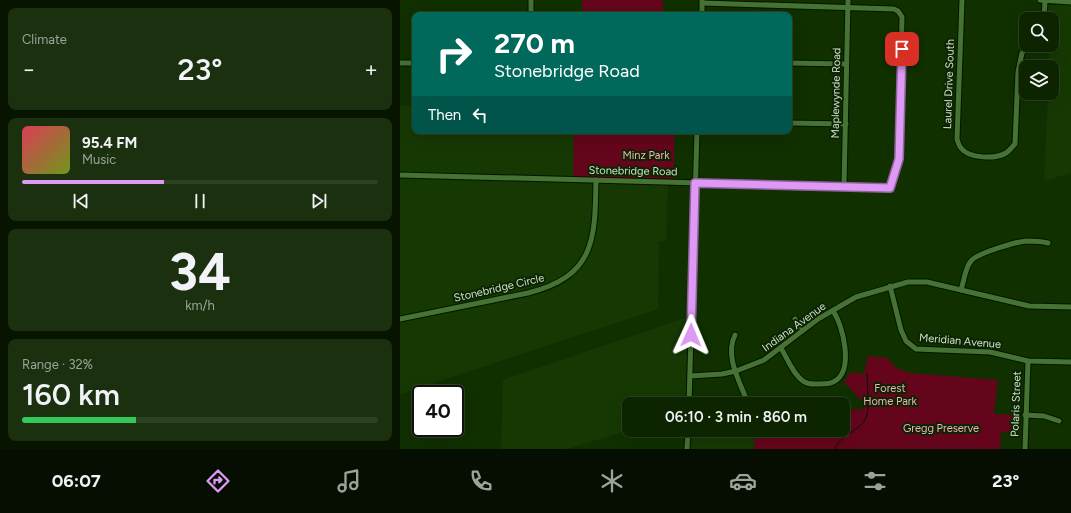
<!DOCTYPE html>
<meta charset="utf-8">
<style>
body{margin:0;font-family:Figtree,sans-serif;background:#1a300f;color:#f1f3f6;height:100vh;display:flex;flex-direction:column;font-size:15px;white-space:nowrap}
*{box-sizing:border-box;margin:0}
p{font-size:13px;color:#9aa499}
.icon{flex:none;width:22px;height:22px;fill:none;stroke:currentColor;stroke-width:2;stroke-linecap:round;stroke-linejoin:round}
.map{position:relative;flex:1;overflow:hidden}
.side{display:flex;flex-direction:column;gap:8px;padding:8px;background:#071400;width:400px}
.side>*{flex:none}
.banner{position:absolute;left:12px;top:12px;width:380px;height:122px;border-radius:8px;box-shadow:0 4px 16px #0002,0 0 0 1px #2c4122;background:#00695c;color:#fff;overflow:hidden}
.tools{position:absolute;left:619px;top:12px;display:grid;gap:8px}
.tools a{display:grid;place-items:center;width:40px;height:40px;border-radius:8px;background:#0c2400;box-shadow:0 4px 16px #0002,0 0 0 1px #2c4122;font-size:20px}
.speed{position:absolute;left:12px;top:385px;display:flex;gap:8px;font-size:20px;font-weight:700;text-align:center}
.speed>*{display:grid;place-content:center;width:52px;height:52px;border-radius:50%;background:#0c2400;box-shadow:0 4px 16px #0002,0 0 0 1px #2c4122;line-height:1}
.speed .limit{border:2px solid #111;border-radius:6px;background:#fff;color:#111}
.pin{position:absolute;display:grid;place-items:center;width:34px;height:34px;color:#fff;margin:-17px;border-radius:8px;box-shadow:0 2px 6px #0006}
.me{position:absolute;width:44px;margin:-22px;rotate:1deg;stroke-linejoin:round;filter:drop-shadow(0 0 3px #0008)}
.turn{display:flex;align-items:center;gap:14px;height:84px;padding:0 16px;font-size:18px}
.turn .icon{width:52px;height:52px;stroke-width:2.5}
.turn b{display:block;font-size:28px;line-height:34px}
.then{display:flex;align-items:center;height:38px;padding:0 16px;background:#0003;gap:8px;font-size:15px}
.big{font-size:30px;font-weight:600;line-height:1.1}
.side .widget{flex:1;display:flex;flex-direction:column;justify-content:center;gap:6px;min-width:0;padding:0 14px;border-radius:8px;background:#1a300f}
.side .dial{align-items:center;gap:0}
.dial b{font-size:52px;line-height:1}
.song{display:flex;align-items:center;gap:12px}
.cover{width:48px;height:48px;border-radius:6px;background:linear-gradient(135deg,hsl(350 70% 55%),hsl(80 70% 35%))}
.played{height:4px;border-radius:2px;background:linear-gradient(90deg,#dd99f3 40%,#2c4122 40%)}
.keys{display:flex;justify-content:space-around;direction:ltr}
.heat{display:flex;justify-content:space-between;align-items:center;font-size:22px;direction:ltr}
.charge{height:6px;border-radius:3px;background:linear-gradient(90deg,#34c759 32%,#2c4122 0)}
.trip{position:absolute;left:222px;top:397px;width:228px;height:40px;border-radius:8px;background:#0c2400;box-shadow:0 4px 16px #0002,0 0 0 1px #2c4122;font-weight:600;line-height:40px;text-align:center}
.tabs{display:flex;height:64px;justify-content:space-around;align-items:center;background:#050e00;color:#9aa499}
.tabs .icon{width:28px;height:28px}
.tabs .current{color:#dd99f3}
.tabs b{font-size:18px;color:#f1f3f6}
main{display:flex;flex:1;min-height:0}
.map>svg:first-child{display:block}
.built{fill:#163904}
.green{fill:#65051b}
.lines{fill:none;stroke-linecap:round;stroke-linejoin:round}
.stream{stroke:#001112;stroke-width:1}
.minor-casing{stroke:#021600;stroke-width:7}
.minor{stroke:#467234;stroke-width:5}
.route-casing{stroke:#90639e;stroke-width:10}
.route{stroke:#dd99f3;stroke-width:7}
.labels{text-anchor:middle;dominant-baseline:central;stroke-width:4;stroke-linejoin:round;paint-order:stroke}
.street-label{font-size:11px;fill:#cae2c1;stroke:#0d2404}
.park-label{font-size:11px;fill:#f0b2b3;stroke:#0d2404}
</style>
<main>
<section class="side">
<div class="widget"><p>Climate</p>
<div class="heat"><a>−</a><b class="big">23°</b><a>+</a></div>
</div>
<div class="widget">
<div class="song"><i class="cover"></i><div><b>95.4 FM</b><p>Music</p></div></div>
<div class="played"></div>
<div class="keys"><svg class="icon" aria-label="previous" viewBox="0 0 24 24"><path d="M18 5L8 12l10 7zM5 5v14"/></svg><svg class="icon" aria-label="pause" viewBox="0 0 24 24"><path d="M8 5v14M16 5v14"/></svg><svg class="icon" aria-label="next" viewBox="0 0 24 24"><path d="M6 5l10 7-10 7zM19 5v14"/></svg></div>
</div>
<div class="widget dial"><b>34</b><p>km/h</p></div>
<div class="widget"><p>Range · 32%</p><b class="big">160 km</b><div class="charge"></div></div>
</section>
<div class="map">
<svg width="671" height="449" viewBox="0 0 671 449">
<rect width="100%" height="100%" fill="#103000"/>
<g class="built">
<polygon points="648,5 671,5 671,173 644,181 648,93 652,93 652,67 648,67 649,45 652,45 652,19 647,19"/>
<polygon points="0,105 15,106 15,131 174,131 173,182 268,184 266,241 259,241 258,309 0,394"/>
<polygon points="288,317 286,404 229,404 229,430 167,449 101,449 103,380"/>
<polygon points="290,430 350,430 355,439 354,449 289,449"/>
</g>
<g class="green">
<rect x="182" y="0" width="81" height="15"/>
<polygon points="174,131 274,131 274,179 173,177"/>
<polygon points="468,356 487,358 496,368 510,373 598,380 594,414 619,415 618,433 601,432 600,449 354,449 355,439 350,430 443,430 443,410 463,409 465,404 444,382 451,372 464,374"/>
</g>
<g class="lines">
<path class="stream" d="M435,449C439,435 460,431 466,418C470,409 467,385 467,374"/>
<g class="minor-casing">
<g id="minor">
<path d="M562,0L557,139C558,142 559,146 561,148C569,159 596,159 606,153C609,151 612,147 615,144L618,72L622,53L630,45"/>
<polyline points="640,0 671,2"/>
<polyline points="131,15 131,0"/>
<polyline points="302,15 302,1"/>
<polyline points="644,19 645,1"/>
<polyline points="0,63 15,63"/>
<polyline points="389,63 446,64"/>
<polyline points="389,123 446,124"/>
<polyline points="0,175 490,188 499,159 502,17 498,11 494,9 302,3"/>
<polyline points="444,186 448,0"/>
<polyline points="490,286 501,330 506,341 516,349 590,352 628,361 671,362"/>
<path d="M561,290C564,281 565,268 571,261C577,253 616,242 626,241C634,241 641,241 648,243"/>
<path d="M0,319L128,293C195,276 195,240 196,180"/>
<polyline points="395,319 403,330"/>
<path d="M335,335C324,357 341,383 348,404"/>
<path d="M381,348C387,358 393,374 403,381C408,385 414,384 420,384C425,384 431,384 435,381C454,370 443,325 433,311"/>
<polyline points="290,376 322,374 336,371 364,360 418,319 456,297 508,282 527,282 629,306 671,307"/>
<polyline points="289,404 297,131"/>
<polyline points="625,415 644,416 659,421"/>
<polyline points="287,449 288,430"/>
<polyline points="625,449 628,361"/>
</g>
</g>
<use href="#minor" class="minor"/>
</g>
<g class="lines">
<g class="route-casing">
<polyline id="route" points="291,335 295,183 490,188 499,159 502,49"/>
</g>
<use href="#route" class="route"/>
</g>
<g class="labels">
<g class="street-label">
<text transform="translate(549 84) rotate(-88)">Laurel Drive South</text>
<text transform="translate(436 93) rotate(-89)">Maplewynde Road</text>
<text transform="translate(233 171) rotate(1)">Stonebridge Road</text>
<text transform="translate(99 288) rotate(-13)">Stonebridge Circle</text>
<text transform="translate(394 327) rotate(-36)">Indiana Avenue</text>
<text transform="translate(560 341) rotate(5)">Meridian Avenue</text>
<text transform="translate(616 404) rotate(-88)">Polaris Street</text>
</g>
<g class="park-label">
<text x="246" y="155">Minz Park</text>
<text x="490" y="388">Forest<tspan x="490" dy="13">Home Park</tspan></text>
<text x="541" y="428">Gregg Preserve</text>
</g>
</g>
</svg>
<div class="tools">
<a><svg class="icon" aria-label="search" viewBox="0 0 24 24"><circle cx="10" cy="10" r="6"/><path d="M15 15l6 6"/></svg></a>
<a><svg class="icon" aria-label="layers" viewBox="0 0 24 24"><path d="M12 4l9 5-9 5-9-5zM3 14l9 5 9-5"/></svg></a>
</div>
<div class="speed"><div class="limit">40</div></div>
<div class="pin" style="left:502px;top:49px;background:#d93025"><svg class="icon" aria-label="arrive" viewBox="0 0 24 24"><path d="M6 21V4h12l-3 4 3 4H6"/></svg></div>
<svg class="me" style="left:291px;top:335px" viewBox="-20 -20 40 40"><path d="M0-17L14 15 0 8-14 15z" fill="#dd99f3" stroke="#fff" stroke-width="4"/></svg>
<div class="trip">06:10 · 3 min · 860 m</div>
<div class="banner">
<div class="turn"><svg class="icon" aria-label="right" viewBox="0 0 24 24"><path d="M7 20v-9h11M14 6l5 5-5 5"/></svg><div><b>270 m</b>Stonebridge Road</div></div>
<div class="then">Then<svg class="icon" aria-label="left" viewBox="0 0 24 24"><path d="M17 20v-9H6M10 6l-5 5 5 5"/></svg></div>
</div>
</div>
</main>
<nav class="tabs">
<b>06:07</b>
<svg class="icon current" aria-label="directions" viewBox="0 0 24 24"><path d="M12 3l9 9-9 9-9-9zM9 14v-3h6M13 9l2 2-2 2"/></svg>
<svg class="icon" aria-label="music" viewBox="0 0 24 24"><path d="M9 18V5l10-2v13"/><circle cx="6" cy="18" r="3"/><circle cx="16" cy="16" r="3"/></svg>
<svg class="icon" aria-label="phone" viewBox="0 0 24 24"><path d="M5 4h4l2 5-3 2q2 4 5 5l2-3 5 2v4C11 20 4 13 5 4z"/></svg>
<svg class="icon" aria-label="climate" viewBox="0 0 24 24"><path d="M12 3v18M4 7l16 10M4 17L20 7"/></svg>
<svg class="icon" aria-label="car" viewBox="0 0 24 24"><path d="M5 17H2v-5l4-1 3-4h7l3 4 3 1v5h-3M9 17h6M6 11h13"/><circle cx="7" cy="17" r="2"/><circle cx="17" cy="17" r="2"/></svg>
<svg class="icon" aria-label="filters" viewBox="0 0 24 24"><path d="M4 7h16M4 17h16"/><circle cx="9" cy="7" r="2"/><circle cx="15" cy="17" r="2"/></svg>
<b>23°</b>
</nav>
